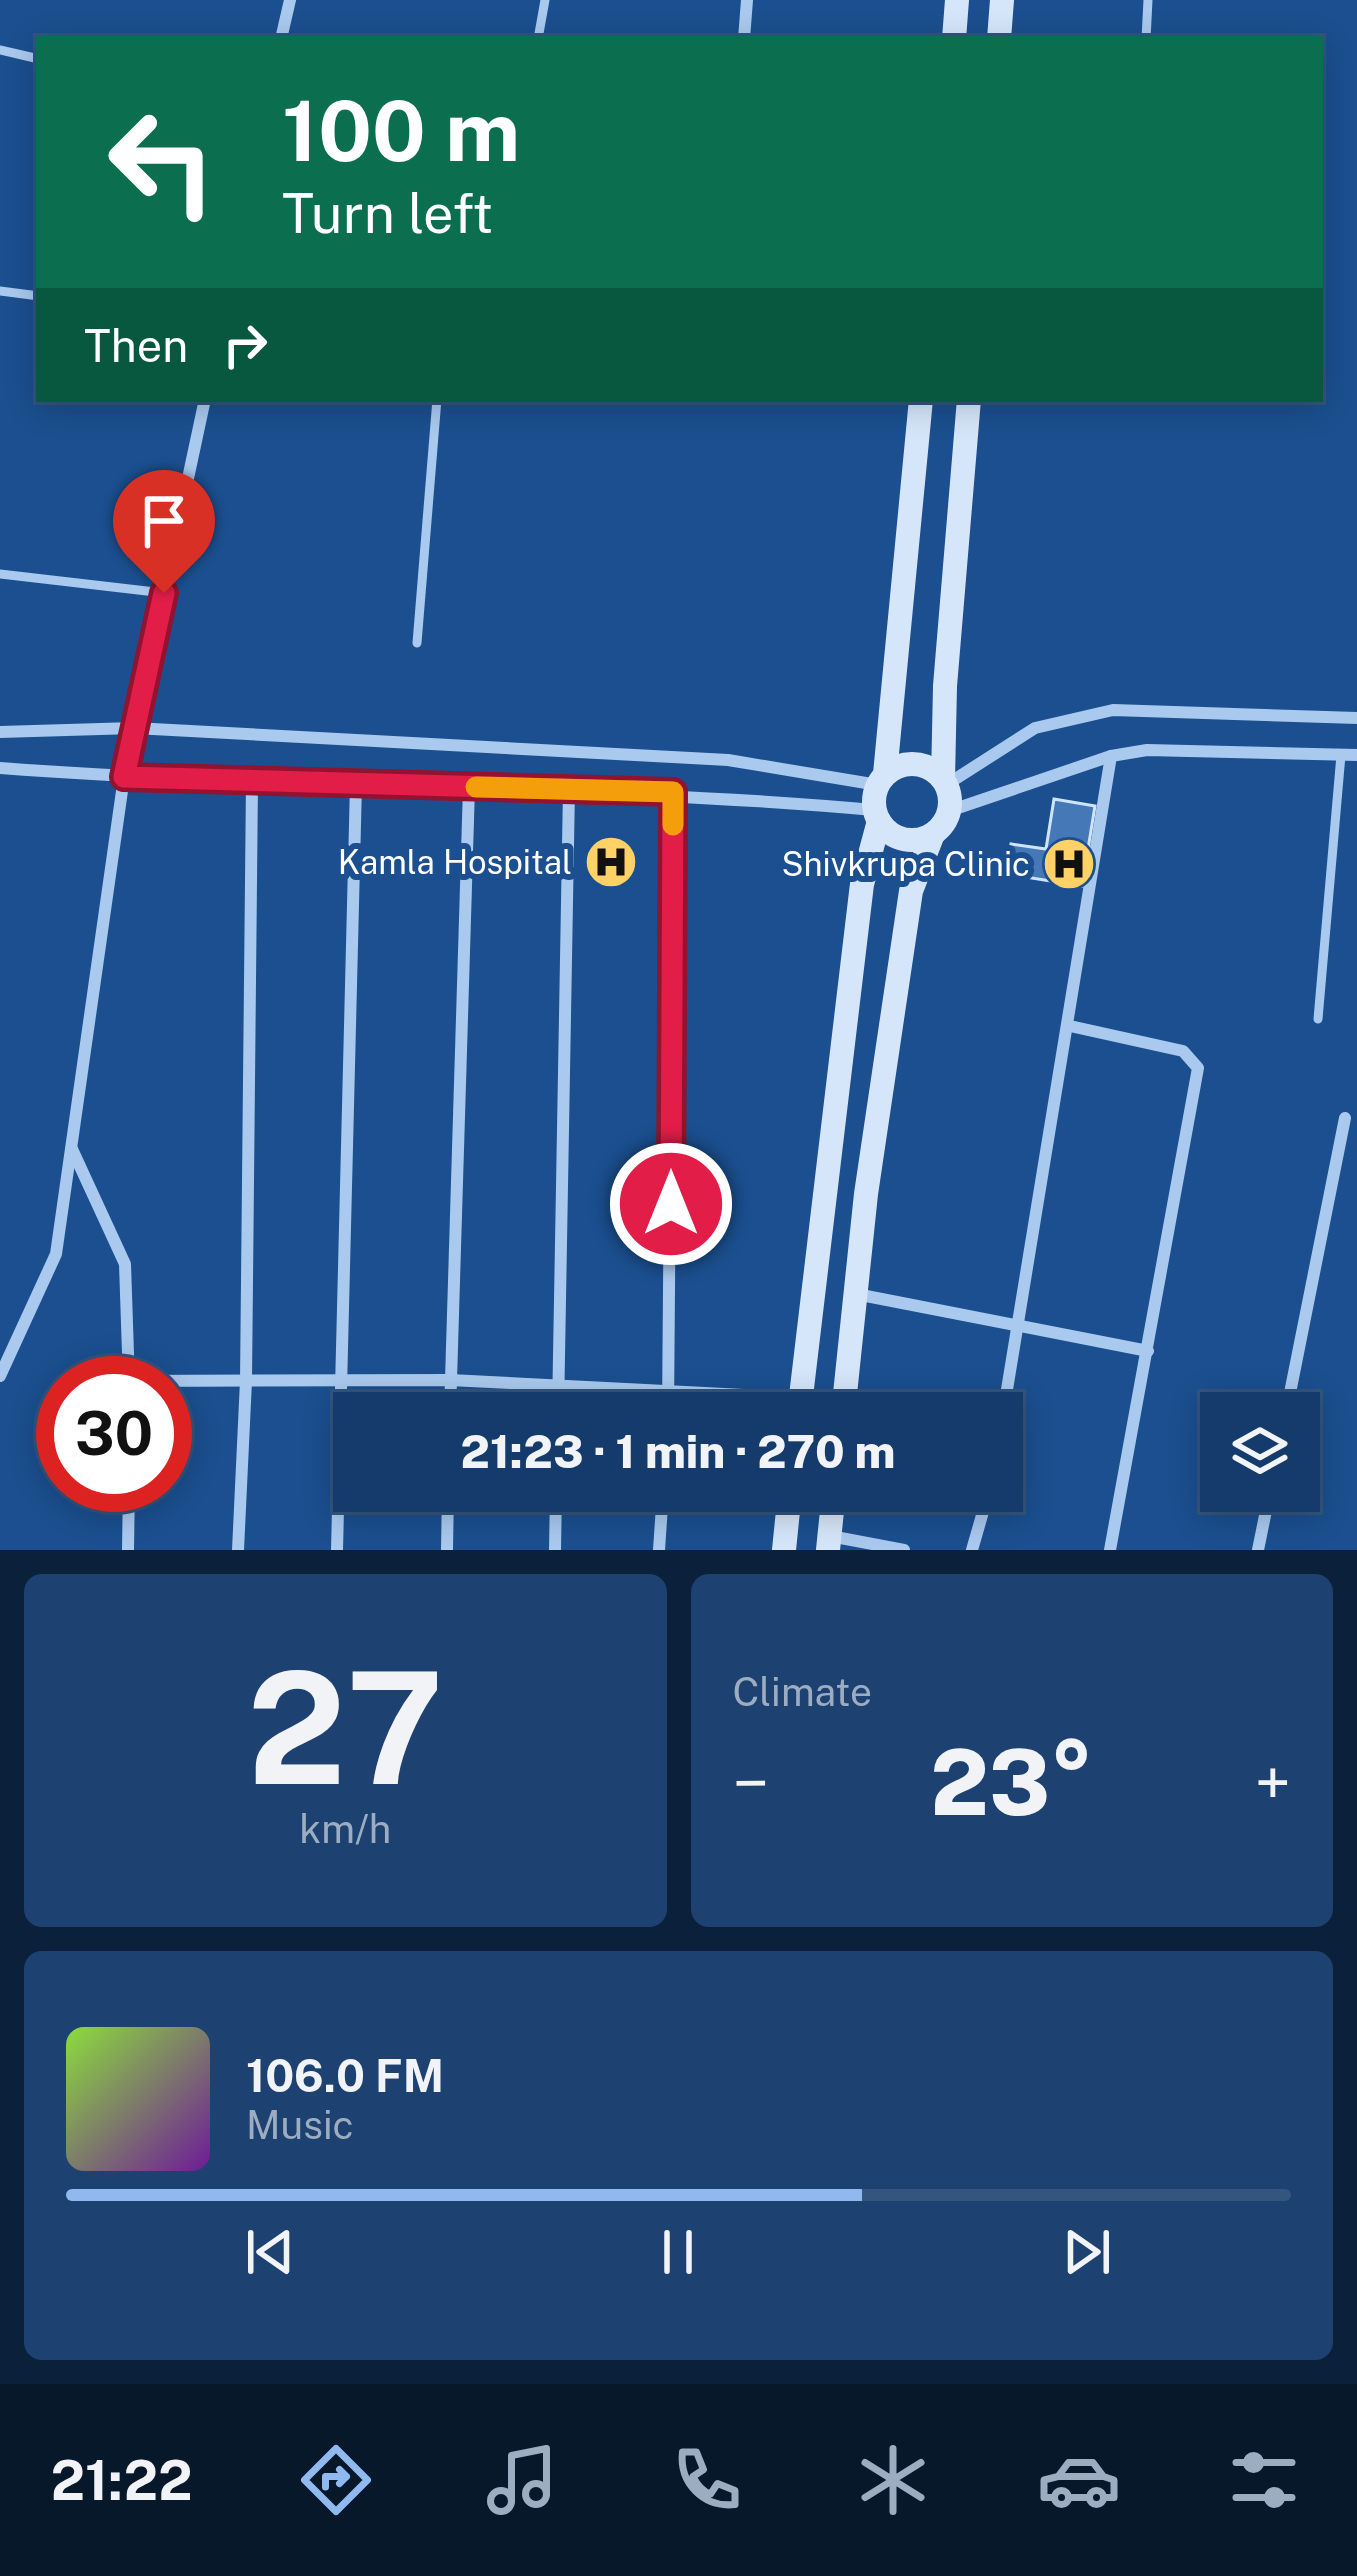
<!DOCTYPE html>
<meta charset="utf-8">
<style>
body{margin:0;font-family:"Public Sans",sans-serif;background:#1d4271;color:#f1f3f6;height:100vh;display:flex;flex-direction:column;font-size:45px;white-space:nowrap}
*{box-sizing:border-box;margin:0}
p{font-size:39px;color:#9dadc1}
.icon{flex:none;width:66px;height:66px;fill:none;stroke:currentColor;stroke-width:2;stroke-linecap:round;stroke-linejoin:round}
.map{position:relative;height:1550px;overflow:hidden}
.drawer{display:flex;flex-direction:column;gap:24px;padding:24px;background:#0b203b;flex:1}
.drawer>*{flex:none}
.banner{position:absolute;left:36px;top:36px;width:1287px;height:366px;border-radius:0px;box-shadow:0 6px 30px #0003,0 0 0 3px #33557e;background:#0b6e4f;color:#fff;overflow:hidden}
.fabs{position:absolute;left:1200px;top:1392px;display:grid;gap:24px}
.fabs a{display:grid;place-items:center;width:120px;height:120px;border-radius:0px;background:#143b6b;box-shadow:0 6px 30px #0003,0 0 0 3px #33557e;font-size:60px}
.speed{position:absolute;left:36px;top:1356px;display:flex;gap:24px;font-size:60px;font-weight:700;text-align:center}
.speed>*{display:grid;place-content:center;width:156px;height:156px;border-radius:50%;background:#143b6b;box-shadow:0 6px 30px #0003,0 0 0 3px #33557e;line-height:1}
.speed .limit{border:18px solid #d22;background:#fff;color:#111}
.pin{position:absolute;display:grid;place-items:center;width:102px;height:102px;color:#fff;margin:-123px -51px;border-radius:50% 50% 50% 0;rotate:-45deg;box-shadow:0 0 12px #0007}
.pin .icon{rotate:45deg}
.me{position:absolute;width:132px;margin:-66px;rotate:0deg;stroke-linejoin:round;filter:drop-shadow(0 0 9px #0008)}
.turn{display:flex;align-items:center;gap:42px;height:252px;padding:0 48px;font-size:54px}
.turn .icon{width:156px;height:156px;stroke-width:2.5}
.turn b{display:block;font-size:84px;line-height:102px}
.then{display:flex;align-items:center;height:114px;padding:0 48px;background:#0003;gap:24px;font-size:45px}
.big{font-size:90px;font-weight:800;line-height:1.1}
.drawer .widget{flex:1;display:flex;flex-direction:column;justify-content:center;gap:18px;min-width:0;padding:0 42px;border-radius:18px;background:#1d4271}
.drawer .dial{align-items:center;gap:0}
.dial b{font-size:156px;line-height:1}
.song{display:flex;align-items:center;gap:36px}
.cover{width:144px;height:144px;border-radius:18px;background:linear-gradient(135deg,hsl(90 70% 55%),hsl(280 70% 35%))}
.played{height:12px;border-radius:6px;background:linear-gradient(90deg,#90b9f0 65%,#33557e 65%)}
.keys{display:flex;justify-content:space-around;direction:ltr}
.heat{display:flex;justify-content:space-between;align-items:center;font-size:66px;direction:ltr}
.drawer .tiles{flex:1;display:grid;gap:24px;grid-template-columns:1fr 1fr}
.widget:last-child{grid-column:span 2}
.trip{position:absolute;left:333px;top:1392px;width:690px;height:120px;border-radius:0px;background:#143b6b;box-shadow:0 6px 30px #0003,0 0 0 3px #33557e;font-weight:800;line-height:120px;text-align:center}
.menu{display:flex;height:192px;justify-content:space-around;align-items:center;background:#08182b;color:#9dadc1}
.menu .icon{width:84px;height:84px}
.menu .on{color:#90b9f0}
.menu b{font-size:54px;color:#f1f3f6}
.map>svg:first-child{display:block}
.building{fill:#4478b7;stroke:#cfe3fa;stroke-width:3}
.lines{fill:none;stroke-linecap:round;stroke-linejoin:round}
.service{stroke:#a9c9ee;stroke-width:9}
.minor{stroke:#a9c9ee;stroke-width:12}
.secondary{stroke:#d6e6fa;stroke-width:24}
.route-casing{stroke:#92132f;stroke-width:30}
.route{stroke:#e11d48;stroke-width:21}
.slow{stroke:#f59e0b;stroke-width:21}
.labels{text-anchor:middle;dominant-baseline:central;stroke-width:12;stroke-linejoin:round;paint-order:stroke}
.poi-label{font-size:33px;fill:#fff;stroke:#1b4f8f;text-anchor:end}
</style>
<div class="map">
<svg width="1357" height="1550" viewBox="0 0 1357 1550">
<rect width="100%" height="100%" fill="#1b4f8f"/>
<polygon class="building" points="1054,799 1095,806 1082,886 1006,874 1011,844 1046,849"/>
<g class="lines">
<g class="service">
<polyline points="538,39 545,0"/>
<polyline points="1146,39 1148,0"/>
<polyline points="0,50 39,59"/>
<polyline points="0,291 39,296"/>
<polyline points="0,574 164,593"/>
<polyline points="417,643 437,399"/>
<polyline points="1318,1019 1341,755"/>
</g>
<g class="minor">
<polyline points="281,39 290,0"/>
<polyline points="744,39 747,0"/>
<polyline points="0,732 134,728 728,760 878,785"/>
<path d="M0,768C291,790 583,784 874,810"/>
<polyline points="946,785 1035,728 1113,710 1357,718"/>
<polyline points="949,811 1111,756 1147,750 1357,755"/>
<polyline points="1070,1026 1183,1051 1198,1068 1110,1550"/>
<polyline points="72,1149 125,1264 129,1383"/>
<polyline points="856,1294 1148,1351"/>
<polyline points="0,1376 56,1254 124,777 205,399"/>
<polyline points="129,1381 450,1380 844,1400"/>
<polyline points="450,1413 469,787"/>
<polyline points="558,1413 569,789"/>
<polyline points="668,1413 673,792"/>
<polyline points="1286,1413 1345,1118"/>
<polyline points="1002,1420 1111,756"/>
<polyline points="830,1536 904,1550"/>
<polyline points="128,1550 129,1485"/>
<polyline points="238,1550 246,1381 252,781"/>
<polyline points="337,1550 356,784"/>
<polyline points="447,1550 448,1491"/>
<polyline points="555,1550 556,1491"/>
<polyline points="659,1550 663,1491"/>
<polyline points="972,1550 989,1491"/>
<polyline points="1258,1550 1270,1491"/>
</g>
<g class="secondary">
<polyline points="954,39 957,0"/>
<polyline points="999,39 1002,0"/>
<circle cx="912" cy="802" r="38"/>
<polyline points="885,774 921,399"/>
<polyline points="943,779 945,686 969,399"/>
<polyline points="799,1413 862,884 879,821"/>
<polyline points="843,1413 866,1194 911,891 933,834"/>
<polyline points="784,1550 790,1491"/>
<polyline points="828,1550 834,1491"/>
</g>
</g>
<g class="lines">
<g class="route-casing">
<polyline id="route" points="164,593 124,777 673,792 671,1204"/>
</g>
<use href="#route" class="route"/>
<polyline class="slow" points="476,787 673,792 673,825"/>
</g>
<defs>
<g id="hospital-disc" transform="scale(2.7)"><circle r="9.5" fill="#ffd166" stroke="#1b4f8f"/><path d="M-5-5h3v3.5h4V-5h3V5h-3V1.5h-4V5h-3Z" fill="#111"/></g>
</defs>
<g fill-rule="evenodd">
<use href="#hospital-disc" x="611" y="862"/>
<use href="#hospital-disc" x="1069" y="864"/>
</g>
<g class="labels">
<g class="poi-label">
<text x="572" y="862">Kamla Hospital</text>
<text x="1030" y="864">Shivkrupa Clinic</text>
</g>
</g>
</svg>
<div class="fabs">
<a><svg class="icon" aria-label="layers" viewBox="0 0 24 24"><path d="M12 4l9 5-9 5-9-5zM3 14l9 5 9-5"/></svg></a>
</div>
<div class="speed"><div class="limit">30</div></div>
<div class="pin" style="left:164px;top:593px;background:#d93025"><svg class="icon" aria-label="arrive" viewBox="0 0 24 24"><path d="M6 21V4h12l-3 4 3 4H6"/></svg></div>
<svg class="me" style="left:671px;top:1204px" viewBox="-20 -20 40 40"><circle r="17" fill="#e11d48" stroke="#fff" stroke-width="3"/><path d="M0-11L8 9 0 5-8 9z" fill="#fff"/></svg>
<div class="trip">21:23 · 1 min · 270 m</div>
<div class="banner">
<div class="turn"><svg class="icon" aria-label="left" viewBox="0 0 24 24"><path d="M17 20v-9H6M10 6l-5 5 5 5"/></svg><div><b>100 m</b>Turn left</div></div>
<div class="then">Then<svg class="icon" aria-label="right" viewBox="0 0 24 24"><path d="M7 20v-9h11M14 6l5 5-5 5"/></svg></div>
</div>
</div>
<section class="drawer">
<div class="tiles">
<div class="widget dial"><b>27</b><p>km/h</p></div>
<div class="widget"><p>Climate</p>
<div class="heat"><a>−</a><b class="big">23°</b><a>+</a></div>
</div>
<div class="widget">
<div class="song"><i class="cover"></i><div><b>106.0 FM</b><p>Music</p></div></div>
<div class="played"></div>
<div class="keys"><svg class="icon" aria-label="previous" viewBox="0 0 24 24"><path d="M18 5L8 12l10 7zM5 5v14"/></svg><svg class="icon" aria-label="pause" viewBox="0 0 24 24"><path d="M8 5v14M16 5v14"/></svg><svg class="icon" aria-label="next" viewBox="0 0 24 24"><path d="M6 5l10 7-10 7zM19 5v14"/></svg></div>
</div>
</div>
</section>
<nav class="menu">
<b>21:22</b>
<svg class="icon on" aria-label="directions" viewBox="0 0 24 24"><path d="M12 3l9 9-9 9-9-9zM9 14v-3h6M13 9l2 2-2 2"/></svg>
<svg class="icon" aria-label="music" viewBox="0 0 24 24"><path d="M9 18V5l10-2v13"/><circle cx="6" cy="18" r="3"/><circle cx="16" cy="16" r="3"/></svg>
<svg class="icon" aria-label="phone" viewBox="0 0 24 24"><path d="M5 4h4l2 5-3 2q2 4 5 5l2-3 5 2v4C11 20 4 13 5 4z"/></svg>
<svg class="icon" aria-label="climate" viewBox="0 0 24 24"><path d="M12 3v18M4 7l16 10M4 17L20 7"/></svg>
<svg class="icon" aria-label="car" viewBox="0 0 24 24"><path d="M5 17H2v-5l4-1 3-4h7l3 4 3 1v5h-3M9 17h6M6 11h13"/><circle cx="7" cy="17" r="2"/><circle cx="17" cy="17" r="2"/></svg>
<svg class="icon" aria-label="filters" viewBox="0 0 24 24"><path d="M4 7h16M4 17h16"/><circle cx="9" cy="7" r="2"/><circle cx="15" cy="17" r="2"/></svg>
</nav>
